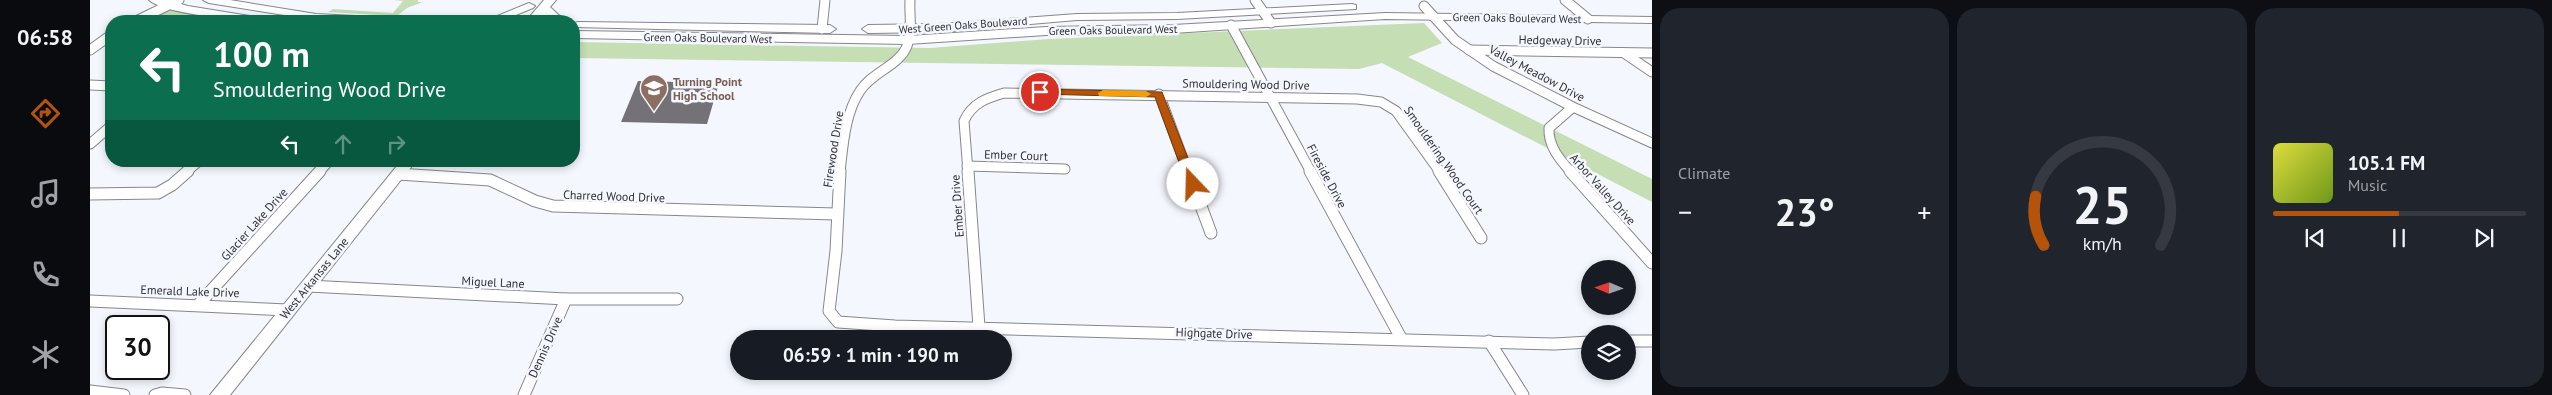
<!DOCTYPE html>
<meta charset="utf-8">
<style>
body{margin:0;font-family:"PT Sans",sans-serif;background:#20242c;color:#f1f3f6;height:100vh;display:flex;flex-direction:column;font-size:19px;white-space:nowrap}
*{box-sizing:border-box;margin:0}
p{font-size:16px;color:#9ea1a6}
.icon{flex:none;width:28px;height:28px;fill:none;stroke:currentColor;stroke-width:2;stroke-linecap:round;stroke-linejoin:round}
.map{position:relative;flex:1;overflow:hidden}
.side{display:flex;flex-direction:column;gap:8px;padding:8px;background:#0d0f14;width:900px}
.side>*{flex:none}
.guide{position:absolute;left:15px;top:15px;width:475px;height:152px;border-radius:20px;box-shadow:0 2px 8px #0003;background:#0b6e4f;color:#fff;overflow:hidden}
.needle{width:32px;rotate:272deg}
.tools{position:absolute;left:1491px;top:260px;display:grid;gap:10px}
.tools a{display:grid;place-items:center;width:55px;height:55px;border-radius:50%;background:#171b24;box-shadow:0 2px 8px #0003;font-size:25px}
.speed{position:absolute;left:15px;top:315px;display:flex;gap:10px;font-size:25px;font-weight:700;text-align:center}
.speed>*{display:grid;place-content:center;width:65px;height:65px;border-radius:50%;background:#171b24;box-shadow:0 2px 8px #0003;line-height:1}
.speed .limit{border:2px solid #111;border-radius:8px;background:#fff;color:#111}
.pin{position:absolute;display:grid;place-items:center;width:42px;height:42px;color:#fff;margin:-21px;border:2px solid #fff;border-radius:50%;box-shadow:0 1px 5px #0007}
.me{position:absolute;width:55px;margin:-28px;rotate:339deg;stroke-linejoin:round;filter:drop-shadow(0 0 4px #0008)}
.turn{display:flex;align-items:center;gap:18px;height:105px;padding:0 25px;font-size:22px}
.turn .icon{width:65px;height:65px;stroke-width:2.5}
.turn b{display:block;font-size:35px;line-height:42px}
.lanes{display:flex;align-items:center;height:48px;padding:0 25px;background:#0003;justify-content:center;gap:25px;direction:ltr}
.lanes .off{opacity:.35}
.big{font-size:38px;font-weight:800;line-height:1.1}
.side .tile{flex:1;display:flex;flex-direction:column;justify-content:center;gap:8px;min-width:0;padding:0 18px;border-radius:20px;background:#20242c}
.side .dial{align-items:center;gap:0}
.dial svg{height:130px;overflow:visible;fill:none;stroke:#363941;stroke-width:7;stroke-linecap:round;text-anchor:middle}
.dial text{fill:#f1f3f6;stroke:none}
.song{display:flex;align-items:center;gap:15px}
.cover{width:60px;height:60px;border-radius:8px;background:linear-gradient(135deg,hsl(60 70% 55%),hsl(80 70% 35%))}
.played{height:5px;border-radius:2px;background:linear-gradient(90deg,#b45309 50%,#363941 50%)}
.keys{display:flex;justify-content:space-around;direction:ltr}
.heat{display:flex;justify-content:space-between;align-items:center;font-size:28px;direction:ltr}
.side .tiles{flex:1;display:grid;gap:8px;grid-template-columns:repeat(3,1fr)}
.trip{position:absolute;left:640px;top:330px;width:282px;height:50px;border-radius:25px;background:#171b24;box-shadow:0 2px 8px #0003;font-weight:800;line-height:50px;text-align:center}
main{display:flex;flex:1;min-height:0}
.menu{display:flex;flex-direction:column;width:90px;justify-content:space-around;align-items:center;background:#090b0e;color:#9ea1a6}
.menu .icon{width:35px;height:35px}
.menu .selected{color:#b45309}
.menu b{font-size:22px;color:#f1f3f6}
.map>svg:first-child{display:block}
.green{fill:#c5deb4}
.building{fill:#747177}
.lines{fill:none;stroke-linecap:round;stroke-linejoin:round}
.street-far1-casing{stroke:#85878d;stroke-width:11}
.street-casing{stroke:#85878d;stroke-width:13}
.secondary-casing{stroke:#85878d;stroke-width:2}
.street-far1{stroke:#fff;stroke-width:9}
.street{stroke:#fff;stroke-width:11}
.secondary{fill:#fff;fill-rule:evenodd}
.route{fill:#b45309;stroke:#753606}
.slow{fill:#f59e0b}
.labels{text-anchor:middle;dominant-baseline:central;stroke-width:5;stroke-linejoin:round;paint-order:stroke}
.far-street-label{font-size:11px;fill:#2e2f32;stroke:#f5f7fe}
.street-label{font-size:12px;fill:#2e2f32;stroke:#f5f7fe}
.education-label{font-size:12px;font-weight:bold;fill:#785e54;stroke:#f5f7fe;text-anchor:start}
</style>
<main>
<nav class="menu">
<b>06:58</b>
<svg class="icon selected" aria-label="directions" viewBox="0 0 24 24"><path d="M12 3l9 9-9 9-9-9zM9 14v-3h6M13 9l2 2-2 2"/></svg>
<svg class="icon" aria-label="music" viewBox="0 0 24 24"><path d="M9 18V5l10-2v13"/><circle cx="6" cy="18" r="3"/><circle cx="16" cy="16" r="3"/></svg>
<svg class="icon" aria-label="phone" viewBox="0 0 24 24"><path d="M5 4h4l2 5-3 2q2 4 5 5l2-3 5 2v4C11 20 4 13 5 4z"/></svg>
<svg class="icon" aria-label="climate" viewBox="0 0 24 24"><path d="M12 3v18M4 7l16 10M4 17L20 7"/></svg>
</nav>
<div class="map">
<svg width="1562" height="395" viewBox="0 0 1562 395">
<rect width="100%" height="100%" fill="#f5f7fe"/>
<g class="green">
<polygon points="303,0 328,0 328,2 333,2 317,8 307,16 238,12 243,9 303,13 313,1"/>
<polygon points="76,9 141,21 50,21"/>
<polygon points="1334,23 1352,43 1318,57 1562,179 1562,202 1292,63 1269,69 484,58 484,42 840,48 959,39"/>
</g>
<polygon class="building" points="548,81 629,83 617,124 531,122"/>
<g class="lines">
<g class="street-far1-casing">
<g id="street-far1">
<polyline points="1165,0 1181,23"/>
<polyline points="1475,0 1498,19"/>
<polyline points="1334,6 1365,40 1403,66 1483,107 1562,143"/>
<polyline points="46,21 89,0"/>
<polyline points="1141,25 1221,172"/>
<polyline points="732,29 735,0"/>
<polyline points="0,50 21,35"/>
<polyline points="1379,50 1562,53"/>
<polyline points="1534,53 1562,72"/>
<polyline points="0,85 21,86"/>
<polyline points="1069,94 1098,172"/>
<polyline points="0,144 21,126"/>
<polyline points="877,166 975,169"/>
<polyline points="96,172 109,161"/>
<polyline points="229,172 239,161"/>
<path d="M750,172C753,146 755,113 770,91C782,72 809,66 817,46C823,32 819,15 820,0"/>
<path d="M878,172L874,121C882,103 897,98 914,93L1267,99L1291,102L1306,111L1350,172"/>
<path d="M1481,172C1470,160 1458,146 1459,128L1483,107"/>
</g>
</g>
<g class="street-casing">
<g id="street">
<polyline points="750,171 746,251 739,311 748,322 805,326 1464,344 1500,342"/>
<polyline points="878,171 889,327"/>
<polyline points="1098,171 1121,233"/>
<polyline points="1220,171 1311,338"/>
<polyline points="1349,171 1391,238"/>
<polyline points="1480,171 1562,263"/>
<polyline points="308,174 400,180 445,201 463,206 746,214"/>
<polyline points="0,194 68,193 82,185 98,171"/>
<polyline points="218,286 476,299 587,299"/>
<polyline points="0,301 198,310"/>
<polyline points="108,305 230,171"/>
<polyline points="1399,341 1433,395"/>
<polyline points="1538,341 1562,341"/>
<polyline points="0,391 34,395"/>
<polyline points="65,395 72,393 95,395"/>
<polyline points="434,395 476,299"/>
</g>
</g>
<g class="secondary-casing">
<g id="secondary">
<path d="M59,0H77L98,6L172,18L178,21C157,22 73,14 59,0Z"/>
<polygon points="113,0 140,0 226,14 305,18 311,21 226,20 119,3"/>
<polygon points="454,0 466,0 460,7 475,21 462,21 454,15 448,21 436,21"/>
<polygon points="439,3 445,6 443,8 411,21 395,21"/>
<polygon points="1262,4 1266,5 1266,9 1087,19 987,20 849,32 778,33 772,29 778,25 849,24 987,14 1087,13"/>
<polygon points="1295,13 1562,17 1562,23 1295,19 1083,33 956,35 818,44 484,38 484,31 818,36 956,27 1083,25"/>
<polygon points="488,22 740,25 746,29 740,33 484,27 484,23"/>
<polygon points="311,161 326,161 140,395 120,395"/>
</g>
</g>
<use href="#street-far1" class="street-far1"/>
<use href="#street" class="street"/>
<use href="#secondary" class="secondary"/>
</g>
<polygon class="route" points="950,89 1072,92 1108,184 1103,188 1097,184 1065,97 947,94 947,90"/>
<polygon class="slow" points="1013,90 1056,91 1061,94 1056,97 1009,96 1008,93"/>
<defs>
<g id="school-pin" transform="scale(1.4375)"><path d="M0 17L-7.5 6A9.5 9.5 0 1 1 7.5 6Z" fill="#8d6e63" stroke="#f5f7fe"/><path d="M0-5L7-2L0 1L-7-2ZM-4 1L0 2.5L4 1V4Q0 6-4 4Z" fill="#fff"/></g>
</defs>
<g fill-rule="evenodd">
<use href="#school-pin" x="564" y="88"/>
</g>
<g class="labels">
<g class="far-street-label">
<text transform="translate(1427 18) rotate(1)">Green Oaks Boulevard West</text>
<text transform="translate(873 25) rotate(-4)">West Green Oaks Boulevard</text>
<text transform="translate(1023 30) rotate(-1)">Green Oaks Boulevard West</text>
<text transform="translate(618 38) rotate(1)">Green Oaks Boulevard West</text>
</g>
<g class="street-label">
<text transform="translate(1470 40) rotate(1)">Hedgeway Drive</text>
<text transform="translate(1447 73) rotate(28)">Valley Meadow Drive</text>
<text transform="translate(1156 84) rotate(1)">Smouldering Wood Drive</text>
<text transform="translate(743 149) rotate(-81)">Firewood Drive</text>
<text transform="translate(926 155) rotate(2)">Ember Court</text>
<text transform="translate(1354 160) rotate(55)">Smouldering Wood Court</text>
<text transform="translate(1237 176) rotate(62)">Fireside Drive</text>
<text transform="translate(1513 189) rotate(48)">Arbor Valley Drive</text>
<text transform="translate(524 196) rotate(2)">Charred Wood Drive</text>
<text transform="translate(867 206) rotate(-94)">Ember Drive</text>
<text transform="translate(164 224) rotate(-48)">Glacier Lake Drive</text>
<text transform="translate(224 278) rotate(-51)">West Arkansas Lane</text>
<text transform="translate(403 282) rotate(3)">Miguel Lane</text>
<text transform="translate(100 291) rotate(2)">Emerald Lake Drive</text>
<text transform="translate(1124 333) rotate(2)">Highgate Drive</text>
<text transform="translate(455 347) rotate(-66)">Dennis Drive</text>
</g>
<g class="education-label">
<text x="583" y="81">Turning Point<tspan x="583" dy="14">High School</tspan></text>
</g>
</g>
</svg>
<div class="tools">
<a><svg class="needle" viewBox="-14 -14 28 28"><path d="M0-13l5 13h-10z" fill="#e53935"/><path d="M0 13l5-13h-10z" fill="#9ea1a6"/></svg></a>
<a><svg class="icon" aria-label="layers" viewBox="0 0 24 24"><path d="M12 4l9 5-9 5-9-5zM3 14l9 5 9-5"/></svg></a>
</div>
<div class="speed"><div class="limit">30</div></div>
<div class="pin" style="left:950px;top:92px;background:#d93025"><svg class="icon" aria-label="arrive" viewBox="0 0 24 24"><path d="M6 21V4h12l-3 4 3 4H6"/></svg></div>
<svg class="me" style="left:1103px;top:184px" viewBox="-20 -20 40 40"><circle r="19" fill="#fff"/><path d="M0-13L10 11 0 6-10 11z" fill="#b45309"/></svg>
<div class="trip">06:59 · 1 min · 190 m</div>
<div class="guide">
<div class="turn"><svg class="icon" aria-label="left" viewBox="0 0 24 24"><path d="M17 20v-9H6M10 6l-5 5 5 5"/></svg><div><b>100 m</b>Smouldering Wood Drive</div></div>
<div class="lanes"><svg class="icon" aria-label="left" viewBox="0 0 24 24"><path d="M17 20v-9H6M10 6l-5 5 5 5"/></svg><svg class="icon off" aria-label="ahead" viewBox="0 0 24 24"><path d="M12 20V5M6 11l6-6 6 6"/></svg><svg class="icon off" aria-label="right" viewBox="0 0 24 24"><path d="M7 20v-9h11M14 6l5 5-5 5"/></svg></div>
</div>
</div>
<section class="side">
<div class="tiles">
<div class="tile"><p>Climate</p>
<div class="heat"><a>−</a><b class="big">23°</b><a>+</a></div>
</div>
<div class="tile dial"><svg viewBox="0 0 100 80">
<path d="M14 69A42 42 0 1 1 86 69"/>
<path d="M14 69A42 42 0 0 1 9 39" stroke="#b45309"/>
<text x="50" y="56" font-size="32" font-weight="700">25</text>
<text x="50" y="72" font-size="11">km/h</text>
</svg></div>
<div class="tile">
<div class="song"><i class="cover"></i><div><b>105.1 FM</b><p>Music</p></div></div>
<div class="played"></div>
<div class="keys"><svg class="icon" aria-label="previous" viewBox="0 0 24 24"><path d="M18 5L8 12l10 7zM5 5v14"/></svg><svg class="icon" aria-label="pause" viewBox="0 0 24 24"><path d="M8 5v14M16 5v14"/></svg><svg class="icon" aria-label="next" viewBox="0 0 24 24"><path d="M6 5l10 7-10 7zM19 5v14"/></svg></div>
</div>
</div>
</section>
</main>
